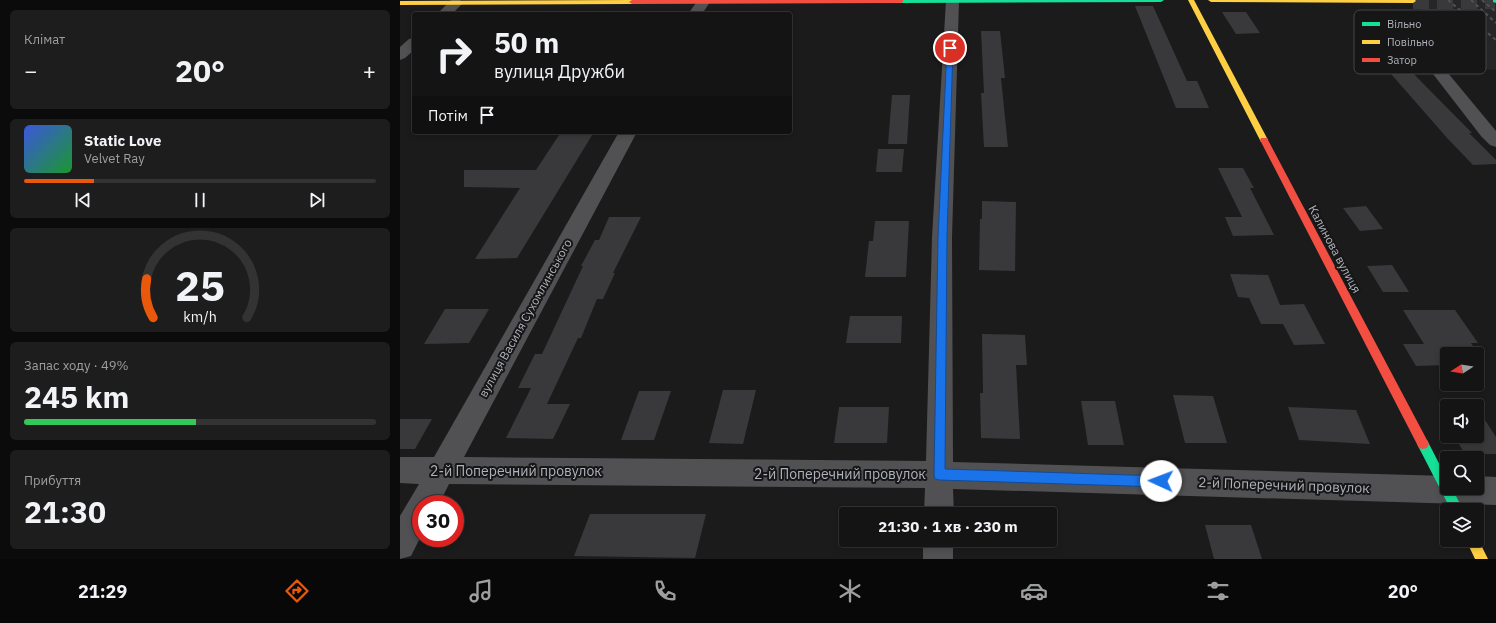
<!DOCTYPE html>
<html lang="uk">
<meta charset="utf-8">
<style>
body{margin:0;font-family:"IBM Plex Sans",sans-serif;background:#1d1d1e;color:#f1f3f6;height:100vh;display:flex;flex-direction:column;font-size:15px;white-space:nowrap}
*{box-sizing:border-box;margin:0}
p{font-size:13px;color:#9d9ea0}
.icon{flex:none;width:22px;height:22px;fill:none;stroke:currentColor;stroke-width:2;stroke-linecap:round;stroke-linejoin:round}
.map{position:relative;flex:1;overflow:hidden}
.panel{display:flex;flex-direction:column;gap:10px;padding:10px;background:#0b0b0c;width:400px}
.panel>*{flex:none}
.top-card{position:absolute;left:12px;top:12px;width:380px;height:122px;border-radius:4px;box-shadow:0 2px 6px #0003,0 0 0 1px #333334;background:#141415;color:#f1f3f6;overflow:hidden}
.needle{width:26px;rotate:258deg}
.buttons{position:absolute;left:1040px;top:347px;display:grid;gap:8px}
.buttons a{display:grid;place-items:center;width:44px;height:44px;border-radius:4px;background:#141415;box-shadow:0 2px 6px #0003,0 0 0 1px #333334;font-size:20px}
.speed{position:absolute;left:12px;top:495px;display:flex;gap:8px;font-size:20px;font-weight:700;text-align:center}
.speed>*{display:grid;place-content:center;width:52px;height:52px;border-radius:50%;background:#141415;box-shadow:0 2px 6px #0003,0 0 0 1px #333334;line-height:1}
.speed .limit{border:6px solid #d22;background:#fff;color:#111}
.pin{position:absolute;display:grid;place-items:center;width:34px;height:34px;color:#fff;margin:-17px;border:2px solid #fff;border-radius:50%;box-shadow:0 1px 4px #0007}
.me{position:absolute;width:44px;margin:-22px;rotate:272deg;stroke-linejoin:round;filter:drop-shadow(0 0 3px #0008)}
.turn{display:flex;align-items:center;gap:14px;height:84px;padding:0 16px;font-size:18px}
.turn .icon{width:52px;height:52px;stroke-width:2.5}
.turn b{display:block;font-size:28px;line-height:34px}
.then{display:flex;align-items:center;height:38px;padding:0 16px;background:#0003;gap:8px;font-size:15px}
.big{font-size:30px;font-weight:700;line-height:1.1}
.panel .widget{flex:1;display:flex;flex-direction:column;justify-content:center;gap:6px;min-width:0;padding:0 14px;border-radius:6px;background:#1d1d1e}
.panel .dial{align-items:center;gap:0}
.dial svg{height:104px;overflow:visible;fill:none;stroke:#333334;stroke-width:7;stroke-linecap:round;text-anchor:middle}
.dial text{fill:#f1f3f6;stroke:none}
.song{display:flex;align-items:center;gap:12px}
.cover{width:48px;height:48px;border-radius:6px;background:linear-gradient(135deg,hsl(230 70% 55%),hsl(130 70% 35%))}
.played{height:4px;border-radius:2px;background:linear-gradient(90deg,#ea580c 20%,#333334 20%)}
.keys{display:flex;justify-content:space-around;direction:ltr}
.heat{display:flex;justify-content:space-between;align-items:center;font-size:22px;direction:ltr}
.charge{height:6px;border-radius:3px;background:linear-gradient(90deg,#34c759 49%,#333334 0)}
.trip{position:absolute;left:439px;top:507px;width:218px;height:40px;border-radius:4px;background:#141415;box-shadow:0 2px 6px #0003,0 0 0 1px #333334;font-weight:700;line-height:40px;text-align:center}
.dock{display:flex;height:64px;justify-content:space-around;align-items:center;background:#080808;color:#9d9ea0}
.dock .icon{width:28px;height:28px}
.dock .active{color:#ea580c}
.dock b{font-size:18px;color:#f1f3f6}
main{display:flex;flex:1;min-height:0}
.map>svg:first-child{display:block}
.built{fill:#262628}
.building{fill:#39393b}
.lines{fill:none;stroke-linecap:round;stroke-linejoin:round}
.secondary-tunnel{stroke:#39393c;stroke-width:16;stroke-dasharray:16 8;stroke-linecap:butt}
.path{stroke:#4c4c4f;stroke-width:2;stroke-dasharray:1.5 2;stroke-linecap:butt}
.street{fill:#515154;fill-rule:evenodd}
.fast{fill:#16e098;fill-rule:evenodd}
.slow{fill:#ffcf43;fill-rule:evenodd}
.jam{fill:#f24e42;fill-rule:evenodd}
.rail{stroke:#515153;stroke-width:2;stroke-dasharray:3.5 3;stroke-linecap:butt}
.route{fill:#1a73e8;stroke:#114b97}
.labels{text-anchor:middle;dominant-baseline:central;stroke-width:4;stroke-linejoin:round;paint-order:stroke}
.street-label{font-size:12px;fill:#afb2ba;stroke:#161617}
.near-street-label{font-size:14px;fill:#afb2ba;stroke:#161617}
.key{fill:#161617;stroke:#444548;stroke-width:1}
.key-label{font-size:11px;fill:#afb2ba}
</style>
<main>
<section class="panel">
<div class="widget"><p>Клімат</p>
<div class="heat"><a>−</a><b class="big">20°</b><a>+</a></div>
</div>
<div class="widget">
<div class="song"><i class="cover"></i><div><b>Static Love</b><p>Velvet Ray</p></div></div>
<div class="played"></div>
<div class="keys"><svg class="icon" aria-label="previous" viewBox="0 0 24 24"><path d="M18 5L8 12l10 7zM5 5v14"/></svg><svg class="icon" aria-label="pause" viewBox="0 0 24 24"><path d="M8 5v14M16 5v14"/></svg><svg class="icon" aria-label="next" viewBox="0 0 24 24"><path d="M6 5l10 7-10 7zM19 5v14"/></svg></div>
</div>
<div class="widget dial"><svg viewBox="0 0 100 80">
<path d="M14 69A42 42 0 1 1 86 69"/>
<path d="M14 69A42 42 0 0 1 9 39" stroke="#ea580c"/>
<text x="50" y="56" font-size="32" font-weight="700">25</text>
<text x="50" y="72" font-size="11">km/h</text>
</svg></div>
<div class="widget"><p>Запас ходу · 49%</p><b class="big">245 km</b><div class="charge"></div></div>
<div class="widget"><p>Прибуття</p><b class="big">21:30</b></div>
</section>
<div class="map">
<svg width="1096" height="559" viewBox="0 0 1096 559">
<rect width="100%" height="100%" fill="#1b1b1c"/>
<polygon class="built" points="1012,0 1091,0 1096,4 1096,70 1082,69"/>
<g class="building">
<polygon points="735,6 753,6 787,81 797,81 809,108 776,108"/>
<polygon points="822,12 846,12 860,33 836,34"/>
<polygon points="581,31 600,31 605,78 601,78 608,147 584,147 581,93 584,93"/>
<polygon points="995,55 1072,133 1069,133 1096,160 1096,164 1073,165 1048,139 984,66"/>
<polygon points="492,95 510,95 507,144 488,144"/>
<polygon points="161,132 194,132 117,258 75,259 120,188 64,187 64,170 136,170"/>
<polygon points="478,149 504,149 502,172 476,172"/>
<polygon points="818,168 843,168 854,188 850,188 874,235 833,236 825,217 842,217"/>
<polygon points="582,201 616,202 615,271 579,270 580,219 582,219"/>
<polygon points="966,206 983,229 960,231 943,208"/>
<polygon points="209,217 241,217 213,273 215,273 203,299 197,299 181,338 178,338 147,404 170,404 153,439 106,438 131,388 118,388 135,354 142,354 183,266 181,266 195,240 199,240"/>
<polygon points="475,221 509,221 506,277 465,277 469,241 473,241"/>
<polygon points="992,265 1009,292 983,292 967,266"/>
<polygon points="830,274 868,275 880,305 904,304 925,344 894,345 883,324 861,324 849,298 838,297"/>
<polygon points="45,309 89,309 69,343 24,344"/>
<polygon points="1003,310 1055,310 1078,343 1071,343 1085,365 1077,365 1077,354 1047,354 1047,365 1016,366 1003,344 1024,344"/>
<polygon points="450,316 502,316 501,343 446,343"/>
<polygon points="582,334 625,335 627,365 616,365 620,439 581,438 580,393 583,393"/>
<polygon points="323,390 356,390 343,444 309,443"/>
<polygon points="239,391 271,391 254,440 221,440"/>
<polygon points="773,395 813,396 827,443 785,443"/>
<polygon points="681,401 715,401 724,445 688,445"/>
<polygon points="439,407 489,407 487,443 434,443"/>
<polygon points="888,407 956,410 970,444 899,440"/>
<polygon points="0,419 32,419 15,449 0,449"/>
<polygon points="1077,420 1085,420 1096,437 1096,454 1065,454 1054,436 1077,436"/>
<polygon points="190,514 306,514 295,558 174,556"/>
<polygon points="805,525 851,525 862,559 814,559"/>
</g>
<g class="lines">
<polyline class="secondary-tunnel" points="1013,1 1095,1"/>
<polyline class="path" points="990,17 1017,46"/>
<g class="street">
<polygon points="51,0 60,0 63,3 52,14 37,14"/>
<polygon points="298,0 308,0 310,2 302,14 288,14"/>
<polygon points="546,0 559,1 552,237 553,462 1047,476 1047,488 1077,488 1077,476 1096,477 1096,505 553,489 554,514 524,514 525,488 49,484 39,504 21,504 21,536 11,556 0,559 0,516 19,484 0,483 0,457 34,457 219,132 237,132 64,457 526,461 532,237"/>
<polygon points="14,38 14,50 5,58 0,60 0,47 9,39"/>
<polygon points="1028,53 1033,55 1096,131 1096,147 1090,145 1081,136 1023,61 1020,58 1023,55"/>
<rect x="523" y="540" width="30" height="19"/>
</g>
<g class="fast">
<polygon points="499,0 764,0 761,2 501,3 499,2"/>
<polygon points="1093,0 1096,0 1096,3 1093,2"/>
<polygon points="1023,439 1027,440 1047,479 1047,488 1052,488 1063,510 1051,510 1017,444 1019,440"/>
</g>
<g class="slow">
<polygon points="788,0 794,0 868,140 867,142 861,142 860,140"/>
<polygon points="808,0 1015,0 1016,1 1013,3 811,2"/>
<polygon points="0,1 232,0 235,2 232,4 0,5"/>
<polygon points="1077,537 1088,559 1075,559 1066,540 1077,540"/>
</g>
<g class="jam">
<polygon points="503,0 503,2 501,3 232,4 229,2 232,0"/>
<polygon points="861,138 867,138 868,140 1027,440 1029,444 1027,448 1023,449 1019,448 860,140"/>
</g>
<g class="rail">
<polyline points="1048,0 1096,40"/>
<polyline points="1071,0 1096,23"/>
<polyline points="1082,0 1096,12"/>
</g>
</g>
<polygon class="route" points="550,46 553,48 547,237 545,469 761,476 765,477 767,481 765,485 761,487 539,480 535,479 534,475 538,237 547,48"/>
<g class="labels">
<g class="street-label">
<text transform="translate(935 249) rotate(62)">Калинова вулиця</text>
<text transform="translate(125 318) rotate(-61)">вулиця Василя Сухомлинського</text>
</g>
<g class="near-street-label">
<text x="116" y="471">2-й Поперечний провулок</text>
<text x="440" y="474">2-й Поперечний провулок</text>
<text transform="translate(884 485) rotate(2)">2-й Поперечний провулок</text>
</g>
</g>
<rect x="954" y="10" width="132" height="64" rx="6" class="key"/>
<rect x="962" y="22" width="18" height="4" fill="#16e098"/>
<rect x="962" y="40" width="18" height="4" fill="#ffcf43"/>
<rect x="962" y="58" width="18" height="4" fill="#f24e42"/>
<g class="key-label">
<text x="987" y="28">Вільно</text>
<text x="987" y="46">Повільно</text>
<text x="987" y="64">Затор</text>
</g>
</svg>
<div class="buttons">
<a><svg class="needle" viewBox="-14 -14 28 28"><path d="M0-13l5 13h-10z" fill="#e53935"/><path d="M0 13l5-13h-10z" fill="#9d9ea0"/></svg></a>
<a><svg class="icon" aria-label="sound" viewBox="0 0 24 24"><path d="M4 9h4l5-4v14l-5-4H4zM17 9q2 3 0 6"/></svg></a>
<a><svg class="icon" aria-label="search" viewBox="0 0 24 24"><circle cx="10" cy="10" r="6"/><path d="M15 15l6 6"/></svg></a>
<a><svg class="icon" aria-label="layers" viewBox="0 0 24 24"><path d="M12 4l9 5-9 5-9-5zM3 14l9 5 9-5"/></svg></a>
</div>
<div class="speed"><div class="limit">30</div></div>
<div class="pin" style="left:550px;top:48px;background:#d93025"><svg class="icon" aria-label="arrive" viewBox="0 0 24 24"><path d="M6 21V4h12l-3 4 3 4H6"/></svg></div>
<svg class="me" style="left:761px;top:481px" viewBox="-20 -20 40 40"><circle r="19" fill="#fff"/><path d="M0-13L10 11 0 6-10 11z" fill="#1a73e8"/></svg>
<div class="trip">21:30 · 1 хв · 230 m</div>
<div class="top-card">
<div class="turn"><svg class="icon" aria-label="right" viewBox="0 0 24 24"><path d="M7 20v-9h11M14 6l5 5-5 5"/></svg><div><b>50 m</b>вулиця Дружби</div></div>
<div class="then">Потім<svg class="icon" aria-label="arrive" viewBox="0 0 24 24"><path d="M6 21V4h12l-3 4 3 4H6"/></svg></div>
</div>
</div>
</main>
<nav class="dock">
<b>21:29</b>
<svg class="icon active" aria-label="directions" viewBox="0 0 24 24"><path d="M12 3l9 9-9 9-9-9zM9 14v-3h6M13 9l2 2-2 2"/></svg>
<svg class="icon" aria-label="music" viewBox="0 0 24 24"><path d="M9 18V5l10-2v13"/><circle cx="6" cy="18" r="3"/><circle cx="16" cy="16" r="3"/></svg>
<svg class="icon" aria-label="phone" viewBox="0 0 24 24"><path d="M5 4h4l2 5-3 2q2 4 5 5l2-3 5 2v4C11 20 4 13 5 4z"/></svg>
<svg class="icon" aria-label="climate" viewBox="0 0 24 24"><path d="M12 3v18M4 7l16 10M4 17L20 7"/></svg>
<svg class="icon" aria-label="car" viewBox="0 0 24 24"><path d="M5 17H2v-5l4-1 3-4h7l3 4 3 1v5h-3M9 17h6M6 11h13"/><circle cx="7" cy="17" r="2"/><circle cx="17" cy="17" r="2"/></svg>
<svg class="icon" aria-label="filters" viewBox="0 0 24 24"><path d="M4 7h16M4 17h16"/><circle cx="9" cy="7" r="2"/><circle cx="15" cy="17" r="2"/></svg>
<b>20°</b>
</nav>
